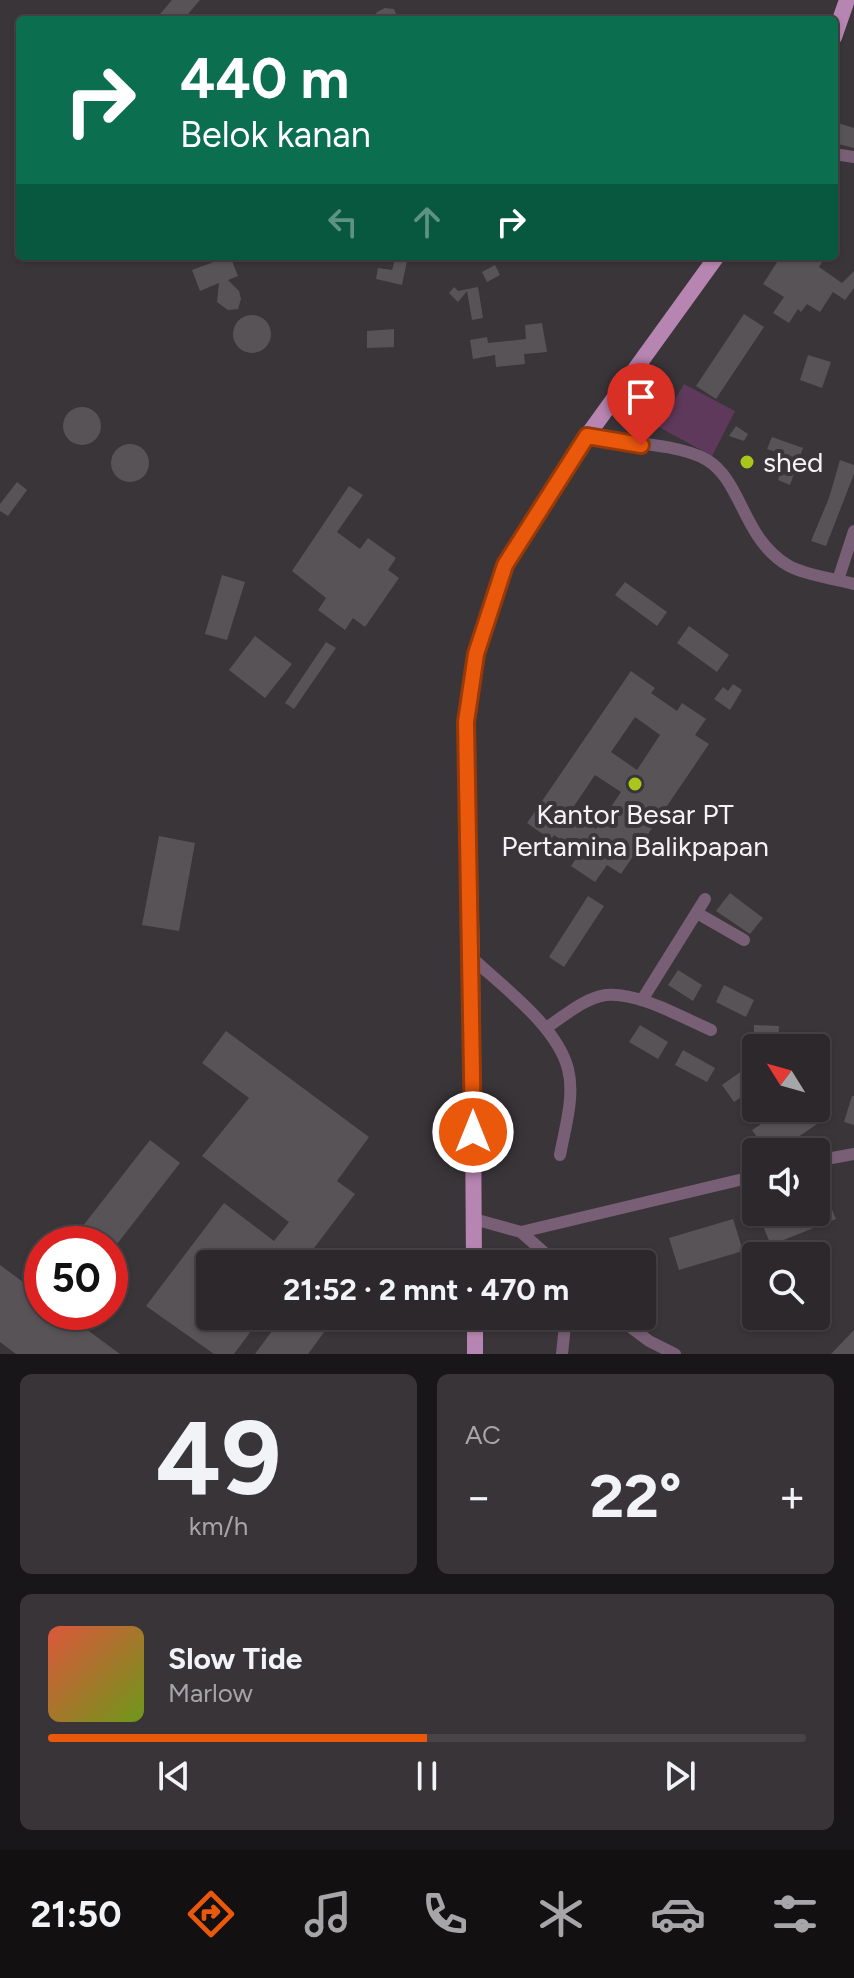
<!DOCTYPE html>
<html lang="id">
<meta charset="utf-8">
<style>
body{margin:0;font-family:Figtree,sans-serif;background:#383437;color:#f1f3f6;height:100vh;display:flex;flex-direction:column;font-size:30px;white-space:nowrap}
*{box-sizing:border-box;margin:0}
p{font-size:26px;color:#a6a6a9}
.icon{flex:none;width:44px;height:44px;fill:none;stroke:currentColor;stroke-width:2;stroke-linecap:round;stroke-linejoin:round}
.map{position:relative;height:1354px;overflow:hidden}
.panel{display:flex;flex-direction:column;gap:20px;padding:20px;background:#181618;flex:1}
.panel>*{flex:none}
.hud{position:absolute;left:16px;top:16px;width:822px;height:244px;border-radius:8px;box-shadow:0 2px 6px #0004,0 0 0 2px #484447;background:#0b6e4f;color:#fff;overflow:hidden}
.needle{width:52px;rotate:307deg}
.fabs{position:absolute;left:742px;top:1034px;display:grid;gap:16px}
.fabs a{display:grid;place-items:center;width:88px;height:88px;border-radius:8px;background:#2c282b;box-shadow:0 2px 6px #0004,0 0 0 2px #484447;font-size:40px}
.speed{position:absolute;left:24px;top:1226px;display:flex;gap:16px;font-size:40px;font-weight:700;text-align:center}
.speed>*{display:grid;place-content:center;width:104px;height:104px;border-radius:50%;background:#2c282b;box-shadow:0 2px 6px #0004,0 0 0 2px #484447;line-height:1}
.speed .limit{border:12px solid #d22;background:#fff;color:#111}
.pin{position:absolute;display:grid;place-items:center;width:68px;height:68px;color:#fff;margin:-82px -34px;border-radius:50% 50% 50% 0;rotate:-45deg;box-shadow:0 0 8px #0007}
.pin .icon{rotate:45deg}
.me{position:absolute;width:88px;margin:-44px;rotate:0deg;stroke-linejoin:round;filter:drop-shadow(0 0 6px #0008)}
.turn{display:flex;align-items:center;gap:28px;height:168px;padding:0 32px;font-size:36px}
.turn .icon{width:104px;height:104px;stroke-width:2.5}
.turn b{display:block;font-size:56px;line-height:68px}
.lanes{display:flex;align-items:center;height:76px;padding:0 32px;background:#0003;justify-content:center;gap:40px;direction:ltr}
.lanes .off{opacity:.35}
.big{font-size:60px;font-weight:700;line-height:1.1}
.panel .tile{flex:1;display:flex;flex-direction:column;justify-content:center;gap:12px;min-width:0;padding:0 28px;border-radius:12px;background:#383437}
.panel .dial{align-items:center;gap:0}
.dial b{font-size:104px;line-height:1}
.song{display:flex;align-items:center;gap:24px}
.cover{width:96px;height:96px;border-radius:12px;background:linear-gradient(135deg,hsl(10 70% 55%),hsl(80 70% 35%))}
.played{height:8px;border-radius:4px;background:linear-gradient(90deg,#ea580c 50%,#484447 50%)}
.keys{display:flex;justify-content:space-around;direction:ltr}
.heat{display:flex;justify-content:space-between;align-items:center;font-size:44px;direction:ltr}
.panel .tiles{flex:1;display:grid;gap:20px;grid-template-columns:1fr 1fr}
.tile:last-child{grid-column:span 2}
.trip{position:absolute;left:196px;top:1250px;width:460px;height:80px;border-radius:8px;background:#2c282b;box-shadow:0 2px 6px #0004,0 0 0 2px #484447;font-weight:700;line-height:80px;text-align:center}
.dock{display:flex;height:128px;justify-content:space-around;align-items:center;background:#121011;color:#a6a6a9}
.dock .icon{width:56px;height:56px}
.dock .current{color:#ea580c}
.dock b{font-size:36px;color:#f1f3f6}
.map>svg:first-child{display:block}
.green{fill:#5f395b}
.building{fill:#585357;fill-rule:evenodd}
.lines{fill:none;stroke-linecap:round;stroke-linejoin:round}
.minor{stroke:#785f75;stroke-width:12}
.major{stroke:#b785b1;stroke-width:16}
.route-casing{stroke:#983908;stroke-width:20}
.route{stroke:#ea580c;stroke-width:14}
.poi-dot{fill:#a9c71b;stroke:#3a3539;stroke-width:3}
.labels{text-anchor:middle;dominant-baseline:central;stroke-width:8;stroke-linejoin:round;paint-order:stroke}
.poi-label{font-size:28px;fill:#f6f3f6;stroke:#3a3539;text-anchor:start}
</style>
<div class="map">
<svg width="854" height="1354" viewBox="0 0 854 1354">
<rect width="100%" height="100%" fill="#3a3539"/>
<polygon class="green" points="684,384 735,411 712,456 659,427"/>
<g class="building">
<polygon points="172,0 200,0 183,20 155,20"/>
<polygon points="385,8 394,9 399,20 372,20 377,12"/>
<polygon points="838,123 854,128 854,148 834,143"/>
<polygon points="230,256 238,276 228,280 239,291 241,299 238,309 228,310 217,302 219,283 200,291 192,270"/>
<polygon points="396,256 408,256 402,285 376,279 378,268 392,270"/>
<polygon points="781,256 811,256 822,262 819,267 842,283 854,271 854,288 845,300 833,292 820,312 807,304 801,312 798,309 789,323 773,313 784,297 763,284"/>
<polygon points="495,265 500,275 487,282 482,272"/>
<polygon points="454,287 458,291 478,287 483,318 472,320 467,291 458,302 449,293"/>
<polygon points="744,314 764,327 716,399 696,386"/>
<circle cx="252" cy="334" r="19"/>
<polygon points="542,323 547,352 524,354 525,364 496,367 495,355 473,359 470,340 487,337 488,343 526,339 525,325"/>
<polygon points="394,329 394,347 367,348 367,331"/>
<polygon points="808,355 831,362 822,388 800,380"/>
<circle cx="82" cy="426" r="19"/>
<polygon points="736,426 748,434 744,441 729,436"/>
<polygon points="772,437 803,448 790,485 778,480 787,456 767,449"/>
<circle cx="130" cy="463" r="19"/>
<polygon points="840,460 854,465 854,474 826,546 811,541 829,498"/>
<polygon points="17,482 27,490 8,516 0,511 0,504"/>
<polygon points="349,486 363,495 337,532 360,549 368,538 396,558 388,570 399,578 365,627 353,618 345,630 318,610 326,598 292,571"/>
<polygon points="222,575 245,582 227,640 205,634"/>
<polygon points="625,582 667,612 657,626 615,595"/>
<polygon points="689,626 729,655 717,672 677,643"/>
<polygon points="255,636 292,664 265,698 229,670"/>
<polygon points="326,642 336,648 294,709 285,703"/>
<path d="M631,671L655,688L651,693L677,711L682,703L706,719L695,735L709,744L621,874L607,865L595,882L571,866L580,853L554,835L551,840L527,823ZM635,717L660,735L637,770L611,752ZM595,775L621,792L596,829L570,812Z"/>
<polygon points="733,684 742,690 730,710 714,699 723,687 728,691"/>
<polygon points="159,836 195,843 179,931 142,925"/>
<polygon points="730,893 763,918 750,934 716,911"/>
<polygon points="588,896 604,906 564,967 549,957"/>
<polygon points="678,970 702,985 693,1001 668,985"/>
<polygon points="724,985 754,1000 746,1017 716,1002"/>
<polygon points="640,1025 668,1042 658,1059 629,1042"/>
<polygon points="754,1025 779,1026 778,1048 754,1048"/>
<polygon points="226,1031 369,1137 337,1181 355,1194 302,1264 210,1264 210,1301 199,1316 262,1316 234,1354 214,1354 146,1306 224,1203 274,1241 289,1222 202,1156 249,1098 202,1063"/>
<polygon points="683,1050 715,1068 707,1082 675,1065"/>
<polygon points="756,1061 756,1087 734,1102 722,1085"/>
<polygon points="852,1096 854,1096 854,1125 844,1122"/>
<polygon points="785,1108 815,1108 823,1120 776,1152 767,1152 752,1130"/>
<polygon points="150,1140 180,1163 110,1253 110,1244 96,1244 79,1231"/>
<polygon points="816,1170 836,1219 771,1245 757,1212 816,1212"/>
<polygon points="733,1219 743,1251 679,1270 669,1238"/>
<polygon points="0,1265 42,1296 42,1312 63,1312 120,1354 16,1354 0,1342"/>
<polygon points="283,1316 336,1316 308,1354 255,1354"/>
<polygon points="854,1330 854,1354 831,1354"/>
</g>
<g class="lines">
<g class="minor">
<polyline points="834,154 854,157"/>
<path d="M587,436C619,442 680,444 707,460C743,482 742,539 789,566C808,576 833,578 854,584"/>
<polyline points="838,580 854,531"/>
<polyline points="697,913 744,940"/>
<path d="M472,958C503,987 557,1026 568,1069C575,1096 565,1128 560,1155"/>
<polyline points="642,1000 705,899"/>
<path d="M546,1028C563,1017 584,998 606,995C638,992 681,1017 711,1030"/>
<polyline points="816,1161 854,1154"/>
<polyline points="474,1219 521,1232 557,1264"/>
<polyline points="521,1232 756,1176"/>
<polyline points="616,1316 649,1341 675,1354"/>
<polyline points="562,1354 566,1316"/>
</g>
<g class="major">
<polyline points="834,37 847,0"/>
<polyline points="474,1264 472,958 466,722 476,654 505,565 587,436 717,256"/>
<polyline points="475,1316 475,1354"/>
</g>
</g>
<g class="lines">
<g class="route-casing">
<polyline id="route" points="473,1132 466,722 476,654 505,565 587,436 641,445"/>
</g>
<use href="#route" class="route"/>
</g>
<g class="poi-dot">
<circle cx="747" cy="462" r="8"/>
<circle cx="635" cy="784" r="8"/>
</g>
<g class="labels">
<g class="poi-label">
<text x="763" y="462">shed</text>
<text x="635" y="814" text-anchor="middle">Kantor Besar PT<tspan x="635" dy="32">Pertamina Balikpapan</tspan></text>
</g>
</g>
</svg>
<div class="fabs">
<a><svg class="needle" viewBox="-14 -14 28 28"><path d="M0-13l5 13h-10z" fill="#e53935"/><path d="M0 13l5-13h-10z" fill="#a6a6a9"/></svg></a>
<a><svg class="icon" aria-label="sound" viewBox="0 0 24 24"><path d="M4 9h4l5-4v14l-5-4H4zM17 9q2 3 0 6"/></svg></a>
<a><svg class="icon" aria-label="search" viewBox="0 0 24 24"><circle cx="10" cy="10" r="6"/><path d="M15 15l6 6"/></svg></a>
</div>
<div class="speed"><div class="limit">50</div></div>
<div class="pin" style="left:641px;top:445px;background:#d93025"><svg class="icon" aria-label="arrive" viewBox="0 0 24 24"><path d="M6 21V4h12l-3 4 3 4H6"/></svg></div>
<svg class="me" style="left:473px;top:1132px" viewBox="-20 -20 40 40"><circle r="17" fill="#ea580c" stroke="#fff" stroke-width="3"/><path d="M0-11L8 9 0 5-8 9z" fill="#fff"/></svg>
<div class="trip">21:52 · 2 mnt · 470 m</div>
<div class="hud">
<div class="turn"><svg class="icon" aria-label="right" viewBox="0 0 24 24"><path d="M7 20v-9h11M14 6l5 5-5 5"/></svg><div><b>440 m</b>Belok kanan</div></div>
<div class="lanes"><svg class="icon off" aria-label="left" viewBox="0 0 24 24"><path d="M17 20v-9H6M10 6l-5 5 5 5"/></svg><svg class="icon off" aria-label="ahead" viewBox="0 0 24 24"><path d="M12 20V5M6 11l6-6 6 6"/></svg><svg class="icon" aria-label="right" viewBox="0 0 24 24"><path d="M7 20v-9h11M14 6l5 5-5 5"/></svg></div>
</div>
</div>
<section class="panel">
<div class="tiles">
<div class="tile dial"><b>49</b><p>km/h</p></div>
<div class="tile"><p>AC</p>
<div class="heat"><a>−</a><b class="big">22°</b><a>+</a></div>
</div>
<div class="tile">
<div class="song"><i class="cover"></i><div><b>Slow Tide</b><p>Marlow</p></div></div>
<div class="played"></div>
<div class="keys"><svg class="icon" aria-label="previous" viewBox="0 0 24 24"><path d="M18 5L8 12l10 7zM5 5v14"/></svg><svg class="icon" aria-label="pause" viewBox="0 0 24 24"><path d="M8 5v14M16 5v14"/></svg><svg class="icon" aria-label="next" viewBox="0 0 24 24"><path d="M6 5l10 7-10 7zM19 5v14"/></svg></div>
</div>
</div>
</section>
<nav class="dock">
<b>21:50</b>
<svg class="icon current" aria-label="directions" viewBox="0 0 24 24"><path d="M12 3l9 9-9 9-9-9zM9 14v-3h6M13 9l2 2-2 2"/></svg>
<svg class="icon" aria-label="music" viewBox="0 0 24 24"><path d="M9 18V5l10-2v13"/><circle cx="6" cy="18" r="3"/><circle cx="16" cy="16" r="3"/></svg>
<svg class="icon" aria-label="phone" viewBox="0 0 24 24"><path d="M5 4h4l2 5-3 2q2 4 5 5l2-3 5 2v4C11 20 4 13 5 4z"/></svg>
<svg class="icon" aria-label="climate" viewBox="0 0 24 24"><path d="M12 3v18M4 7l16 10M4 17L20 7"/></svg>
<svg class="icon" aria-label="car" viewBox="0 0 24 24"><path d="M5 17H2v-5l4-1 3-4h7l3 4 3 1v5h-3M9 17h6M6 11h13"/><circle cx="7" cy="17" r="2"/><circle cx="17" cy="17" r="2"/></svg>
<svg class="icon" aria-label="filters" viewBox="0 0 24 24"><path d="M4 7h16M4 17h16"/><circle cx="9" cy="7" r="2"/><circle cx="15" cy="17" r="2"/></svg>
</nav>
